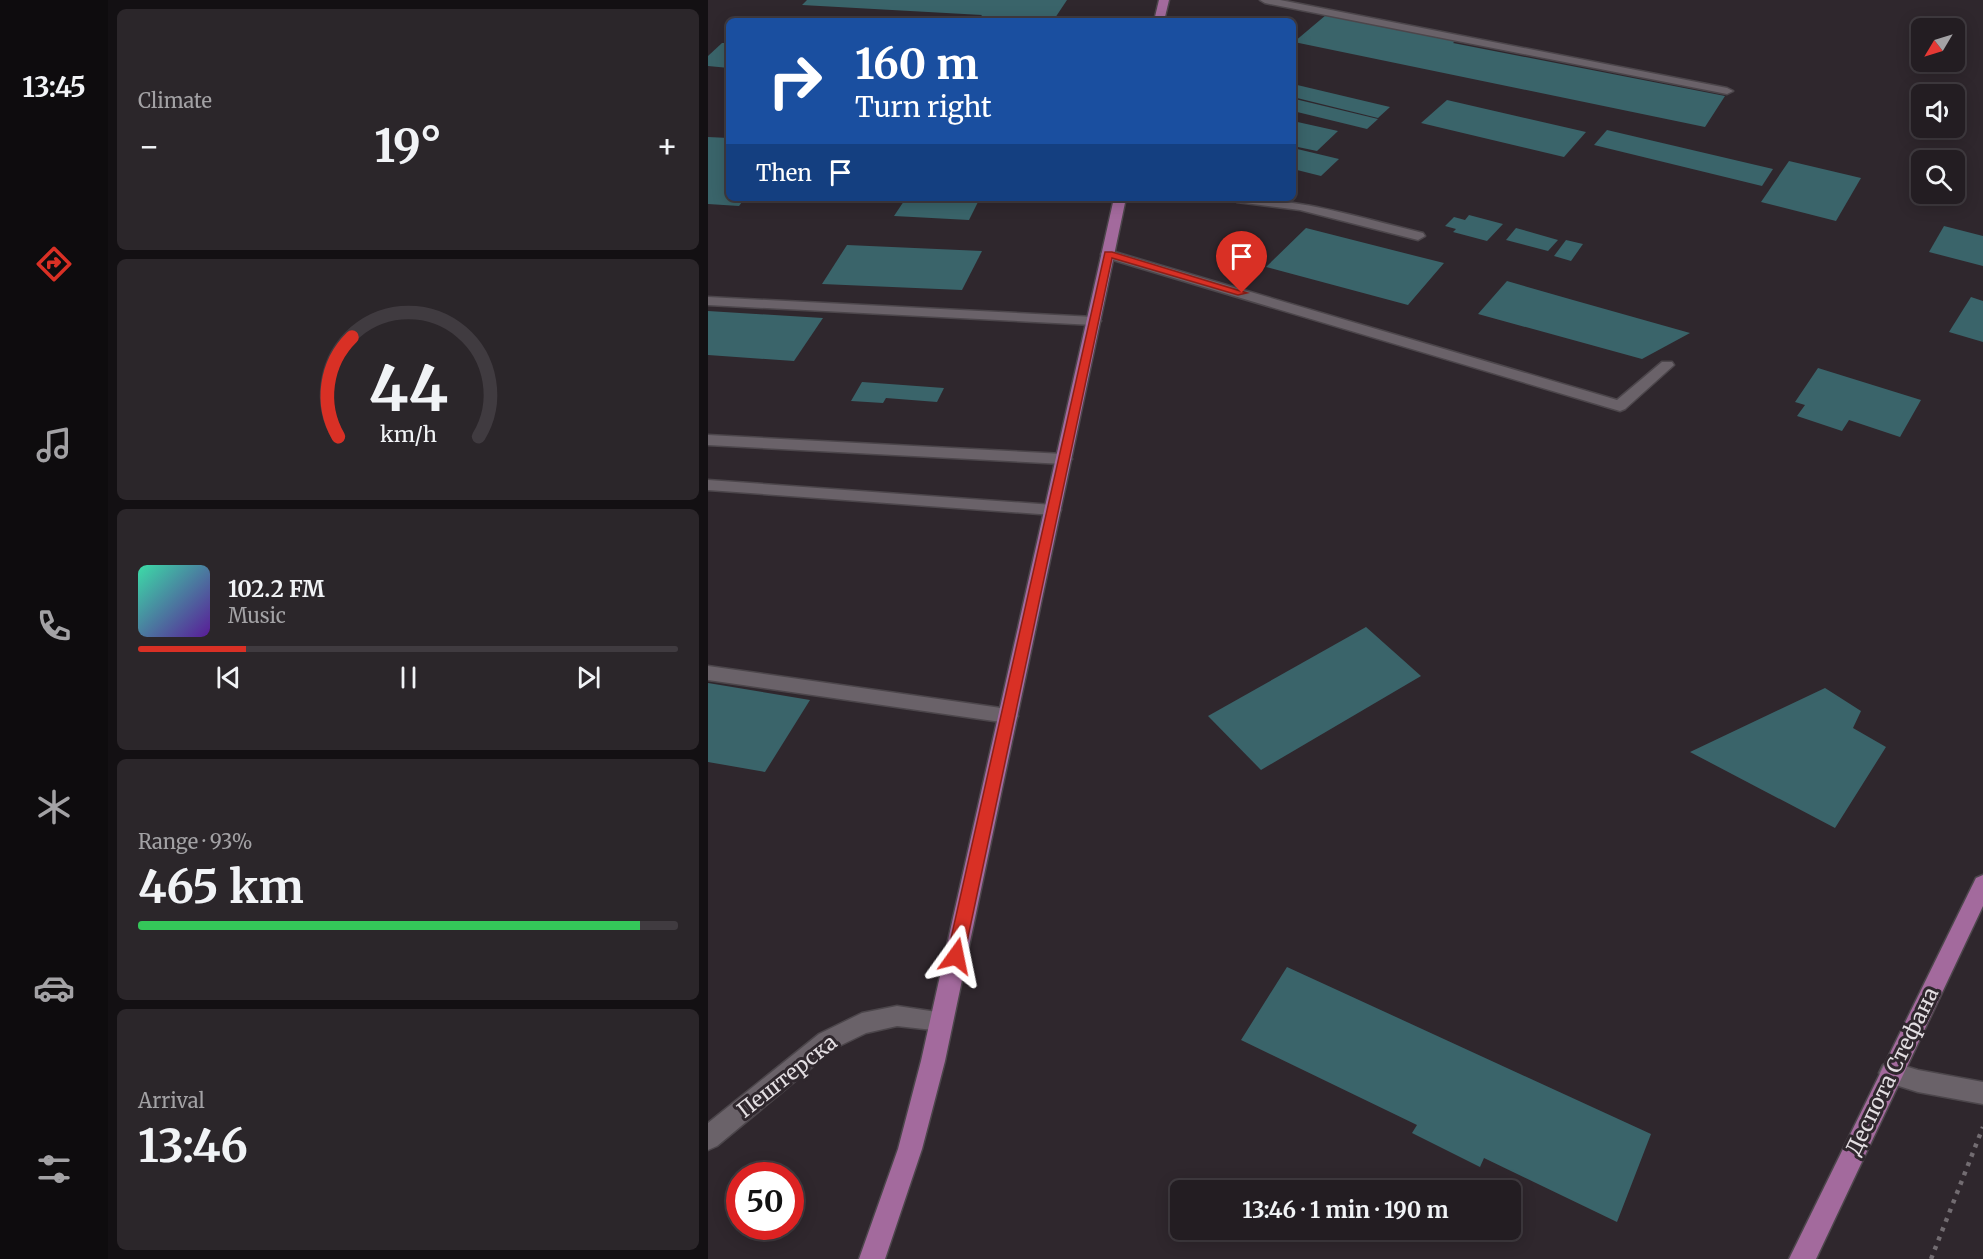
<!DOCTYPE html>
<meta charset="utf-8">
<style>
body{margin:0;font-family:Merriweather,serif;background:#2b262a;color:#f1f3f6;height:100vh;display:flex;flex-direction:column;font-size:22px;white-space:nowrap}
*{box-sizing:border-box;margin:0}
p{font-size:20px;color:#a3a2a5}
.icon{flex:none;width:33px;height:33px;fill:none;stroke:currentColor;stroke-width:2;stroke-linecap:round;stroke-linejoin:round}
.map{position:relative;flex:1;overflow:hidden}
.sheet{display:flex;flex-direction:column;gap:9px;padding:9px;background:#131013;width:600px}
.sheet>*{flex:none}
.top-card{position:absolute;left:18px;top:18px;width:570px;height:183px;border-radius:9px;box-shadow:0 3px 15px #0003,0 0 0 2px #403b40;background:#1a4fa0;color:#fff;overflow:hidden}
.needle{width:39px;rotate:232deg}
.buttons{position:absolute;left:1203px;top:18px;display:grid;gap:12px}
.buttons a{display:grid;place-items:center;width:54px;height:54px;border-radius:9px;background:#231d22;box-shadow:0 3px 15px #0003,0 0 0 2px #403b40;font-size:30px}
.speed{position:absolute;left:18px;top:1162px;display:flex;gap:12px;font-size:30px;font-weight:700;text-align:center}
.speed>*{display:grid;place-content:center;width:78px;height:78px;border-radius:50%;background:#231d22;box-shadow:0 3px 15px #0003,0 0 0 2px #403b40;line-height:1}
.speed .limit{border:9px solid #d22;background:#fff;color:#111}
.pin{position:absolute;display:grid;place-items:center;width:51px;height:51px;color:#fff;margin:-62px -26px;border-radius:50% 50% 50% 0;rotate:-45deg;box-shadow:0 0 6px #0007}
.pin .icon{rotate:45deg}
.me{position:absolute;width:66px;margin:-33px;rotate:12deg;stroke-linejoin:round;filter:drop-shadow(0 0 4px #0008)}
.turn{display:flex;align-items:center;gap:21px;height:126px;padding:0 30px;font-size:27px}
.turn .icon{width:78px;height:78px;stroke-width:2.5}
.turn b{display:block;font-size:42px;line-height:51px}
.then{display:flex;align-items:center;height:57px;padding:0 30px;background:#0003;gap:12px;font-size:22px}
.big{font-size:45px;font-weight:700;line-height:1.1}
.sheet .tile{flex:1;display:flex;flex-direction:column;justify-content:center;gap:9px;min-width:0;padding:0 21px;border-radius:9px;background:#2b262a}
.sheet .dial{align-items:center;gap:0}
.dial svg{height:156px;overflow:visible;fill:none;stroke:#403b40;stroke-width:7;stroke-linecap:round;text-anchor:middle}
.dial text{fill:#f1f3f6;stroke:none}
.song{display:flex;align-items:center;gap:18px}
.cover{width:72px;height:72px;border-radius:9px;background:linear-gradient(135deg,hsl(160 70% 55%),hsl(270 70% 35%))}
.played{height:6px;border-radius:3px;background:linear-gradient(90deg,#d93025 20%,#403b40 20%)}
.keys{display:flex;justify-content:space-around;direction:ltr}
.heat{display:flex;justify-content:space-between;align-items:center;font-size:33px;direction:ltr}
.charge{height:9px;border-radius:4px;background:linear-gradient(90deg,#34c759 93%,#403b40 0)}
.trip{position:absolute;left:462px;top:1180px;width:351px;height:60px;border-radius:9px;background:#231d22;box-shadow:0 3px 15px #0003,0 0 0 2px #403b40;font-weight:700;line-height:60px;text-align:center}
main{display:flex;flex:1;min-height:0}
.tab-bar{display:flex;flex-direction:column;width:108px;justify-content:space-around;align-items:center;background:#0e0c0e;color:#a3a2a5}
.tab-bar .icon{width:42px;height:42px}
.tab-bar .selected{color:#d93025}
.tab-bar b{font-size:27px;color:#f1f3f6}
.map>svg:first-child{display:block}
.building{fill:#3a646a}
.lines{fill:none;stroke-linecap:round;stroke-linejoin:round}
.minor-casing{stroke:#4c464b;stroke-width:3}
.major-casing{stroke:#4c464b;stroke-width:3}
.path{stroke:#726c71;stroke-width:4.5;stroke-dasharray:4 6;stroke-linecap:butt}
.minor{fill:#6a6269;fill-rule:evenodd}
.major{fill:#a36a9d;fill-rule:evenodd}
.route{fill:#d93025;stroke:#8d1f18;stroke-width:1.5}
.labels{text-anchor:middle;dominant-baseline:central;stroke-width:6;stroke-linejoin:round;paint-order:stroke}
.near-street-label{font-size:21px;fill:#e3dee2;stroke:#2f272d}
</style>
<main>
<nav class="tab-bar">
<b>13:45</b>
<svg class="icon selected" aria-label="directions" viewBox="0 0 24 24"><path d="M12 3l9 9-9 9-9-9zM9 14v-3h6M13 9l2 2-2 2"/></svg>
<svg class="icon" aria-label="music" viewBox="0 0 24 24"><path d="M9 18V5l10-2v13"/><circle cx="6" cy="18" r="3"/><circle cx="16" cy="16" r="3"/></svg>
<svg class="icon" aria-label="phone" viewBox="0 0 24 24"><path d="M5 4h4l2 5-3 2q2 4 5 5l2-3 5 2v4C11 20 4 13 5 4z"/></svg>
<svg class="icon" aria-label="climate" viewBox="0 0 24 24"><path d="M12 3v18M4 7l16 10M4 17L20 7"/></svg>
<svg class="icon" aria-label="car" viewBox="0 0 24 24"><path d="M5 17H2v-5l4-1 3-4h7l3 4 3 1v5h-3M9 17h6M6 11h13"/><circle cx="7" cy="17" r="2"/><circle cx="17" cy="17" r="2"/></svg>
<svg class="icon" aria-label="filters" viewBox="0 0 24 24"><path d="M4 7h16M4 17h16"/><circle cx="9" cy="7" r="2"/><circle cx="15" cy="17" r="2"/></svg>
</nav>
<section class="sheet">
<div class="tile"><p>Climate</p>
<div class="heat"><a>−</a><b class="big">19°</b><a>+</a></div>
</div>
<div class="tile dial"><svg viewBox="0 0 100 80">
<path d="M14 69A42 42 0 1 1 86 69"/>
<path d="M14 69A42 42 0 0 1 21 18" stroke="#d93025"/>
<text x="50" y="56" font-size="32" font-weight="700">44</text>
<text x="50" y="72" font-size="11">km/h</text>
</svg></div>
<div class="tile">
<div class="song"><i class="cover"></i><div><b>102.2 FM</b><p>Music</p></div></div>
<div class="played"></div>
<div class="keys"><svg class="icon" aria-label="previous" viewBox="0 0 24 24"><path d="M18 5L8 12l10 7zM5 5v14"/></svg><svg class="icon" aria-label="pause" viewBox="0 0 24 24"><path d="M8 5v14M16 5v14"/></svg><svg class="icon" aria-label="next" viewBox="0 0 24 24"><path d="M6 5l10 7-10 7zM19 5v14"/></svg></div>
</div>
<div class="tile"><p>Range · 93%</p><b class="big">465 km</b><div class="charge"></div></div>
<div class="tile"><p>Arrival</p><b class="big">13:46</b></div>
</section>
<div class="map">
<svg width="1275" height="1259" viewBox="0 0 1275 1259">
<rect width="100%" height="100%" fill="#2f272d"/>
<g class="building">
<polygon points="99,0 359,0 345,21 269,21 274,15 94,5"/>
<polygon points="618,15 748,40 745,43 1017,96 997,127 586,42"/>
<polygon points="14,43 21,43 21,68 0,66 0,56"/>
<polygon points="585,84 682,107 670,118 585,97"/>
<polygon points="587,99 670,119 659,129 585,111"/>
<polygon points="739,100 878,132 856,157 713,123"/>
<polygon points="585,121 630,131 609,151 585,146"/>
<polygon points="899,130 1065,169 1054,186 886,145"/>
<polygon points="0,137 21,138 21,198 37,198 31,206 0,204"/>
<polygon points="585,148 631,159 613,176 585,169"/>
<polygon points="1081,161 1153,178 1128,221 1053,202"/>
<polygon points="198,198 272,198 261,220 186,216"/>
<polygon points="761,215 795,224 779,241 745,232 748,229 737,226 746,217 757,220"/>
<polygon points="1236,226 1275,236 1275,266 1221,252"/>
<polygon points="598,228 708,256 736,263 700,305 558,267"/>
<polygon points="808,228 850,240 840,251 798,240"/>
<polygon points="858,240 875,244 863,261 846,256"/>
<polygon points="139,245 274,251 254,290 114,284"/>
<polygon points="799,281 865,300 982,333 934,359 770,314"/>
<polygon points="1263,297 1275,301 1275,342 1241,332"/>
<polygon points="0,311 115,318 86,361 0,355"/>
<polygon points="1110,368 1213,400 1192,437 1141,420 1134,431 1089,416 1097,405 1087,402"/>
<polygon points="154,382 236,388 229,402 178,398 175,403 143,401"/>
<polygon points="658,627 713,676 553,770 500,716"/>
<polygon points="0,683 102,700 57,772 0,762"/>
<polygon points="1117,688 1153,711 1145,728 1178,747 1127,828 982,752"/>
<polygon points="579,967 943,1134 909,1222 776,1158 772,1167 704,1133 709,1125 533,1040"/>
</g>
<g class="lines">
<g class="minor-casing">
<g id="minor">
<polygon points="552,0 572,0 1019,88 1025,91 1019,94 557,3"/>
<path d="M523,198C592,198 649,217 715,233L717,236L710,240L592,210L529,202Z"/>
<polygon points="400,250 909,400 954,362 964,362 966,365 917,409 912,411 395,257 393,254 395,251"/>
<polygon points="0,297 386,317 393,321 386,325 0,305"/>
<polygon points="0,435 356,454 364,459 356,464 0,445"/>
<polygon points="0,480 345,505 351,506 353,510 351,514 345,515 0,490"/>
<polygon points="0,666 300,709 307,711 310,716 307,721 300,723 0,680"/>
<polygon points="189,1006 242,1014 245,1021 242,1028 234,1031 189,1026 158,1033 127,1048 9,1146 0,1150 0,1123 111,1034 154,1013"/>
<polygon points="1183,1062 1210,1070 1275,1082 1275,1104 1210,1092 1175,1081 1171,1073 1175,1065"/>
</g>
</g>
<g class="major-casing">
<g id="major">
<polygon points="451,0 461,0 456,21 446,21"/>
<polygon points="406,198 418,198 237,1061 214,1149 177,1259 151,1259 190,1149 213,1061"/>
<polygon points="1275,875 1275,906 1108,1259 1081,1259 1268,878"/>
</g>
</g>
<polyline class="path" points="1223,1259 1275,1127"/>
<use href="#minor" class="minor"/>
<use href="#major" class="major"/>
</g>
<polygon class="route" points="397,252 404,252 539,293 530,295 404,258 256,956 254,961 248,963 242,961 239,956"/>
<g class="labels">
<g class="near-street-label">
<text transform="translate(1184 1071) rotate(-64)">Деспота Стефана</text>
<text transform="translate(79 1076) rotate(-38)">Пештерска</text>
</g>
</g>
</svg>
<div class="buttons">
<a><svg class="needle" viewBox="-14 -14 28 28"><path d="M0-13l5 13h-10z" fill="#e53935"/><path d="M0 13l5-13h-10z" fill="#a3a2a5"/></svg></a>
<a><svg class="icon" aria-label="sound" viewBox="0 0 24 24"><path d="M4 9h4l5-4v14l-5-4H4zM17 9q2 3 0 6"/></svg></a>
<a><svg class="icon" aria-label="search" viewBox="0 0 24 24"><circle cx="10" cy="10" r="6"/><path d="M15 15l6 6"/></svg></a>
</div>
<div class="speed"><div class="limit">50</div></div>
<div class="pin" style="left:534px;top:293px;background:#d93025"><svg class="icon" aria-label="arrive" viewBox="0 0 24 24"><path d="M6 21V4h12l-3 4 3 4H6"/></svg></div>
<svg class="me" style="left:248px;top:956px" viewBox="-20 -20 40 40"><path d="M0-17L14 15 0 8-14 15z" fill="#d93025" stroke="#fff" stroke-width="4"/></svg>
<div class="trip">13:46 · 1 min · 190 m</div>
<div class="top-card">
<div class="turn"><svg class="icon" aria-label="right" viewBox="0 0 24 24"><path d="M7 20v-9h11M14 6l5 5-5 5"/></svg><div><b>160 m</b>Turn right</div></div>
<div class="then">Then<svg class="icon" aria-label="arrive" viewBox="0 0 24 24"><path d="M6 21V4h12l-3 4 3 4H6"/></svg></div>
</div>
</div>
</main>
